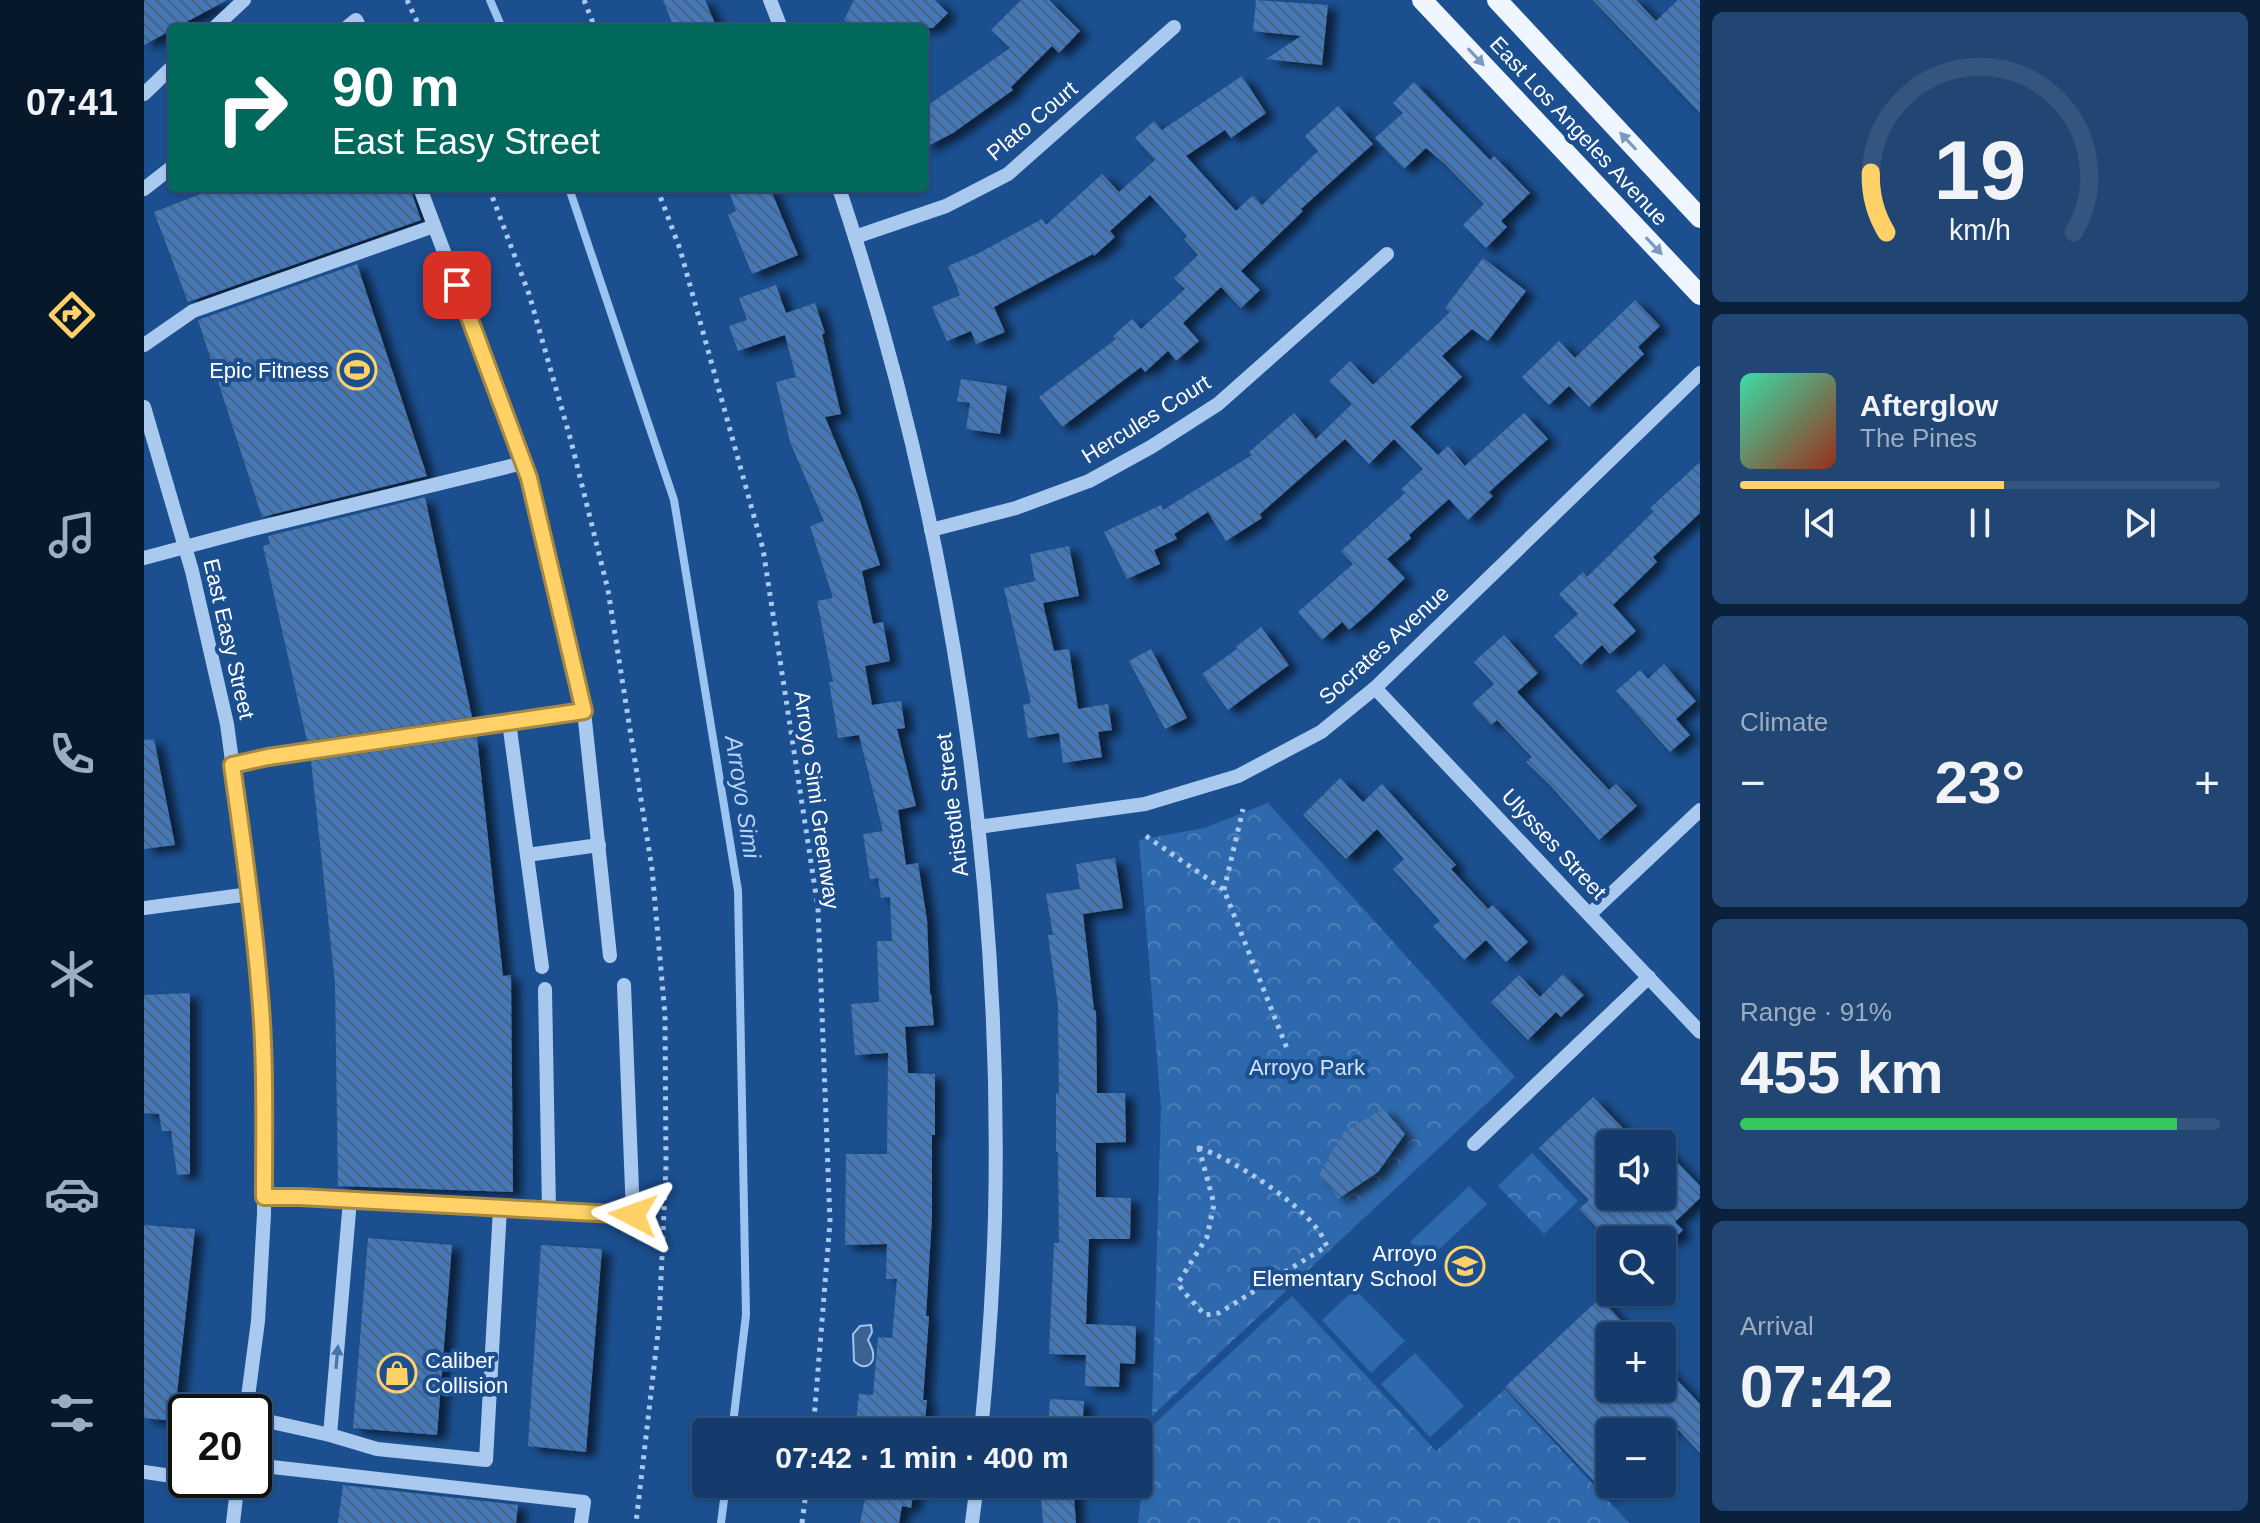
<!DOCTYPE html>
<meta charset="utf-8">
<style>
body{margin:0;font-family:Arial,sans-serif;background:#214673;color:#f1f3f6;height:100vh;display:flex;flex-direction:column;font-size:30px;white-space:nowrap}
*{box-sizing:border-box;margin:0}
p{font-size:26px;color:#9dadc1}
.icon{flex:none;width:44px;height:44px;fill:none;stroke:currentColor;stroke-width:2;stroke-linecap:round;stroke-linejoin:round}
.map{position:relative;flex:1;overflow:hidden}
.sheet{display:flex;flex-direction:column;gap:12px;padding:12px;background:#0b203b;width:560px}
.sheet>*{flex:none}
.top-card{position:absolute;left:24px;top:24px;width:760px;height:168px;border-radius:8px;box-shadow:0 2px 6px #0004,0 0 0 2px #33557e;background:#00695c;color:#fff;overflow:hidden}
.buttons{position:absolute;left:1452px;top:1130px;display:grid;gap:16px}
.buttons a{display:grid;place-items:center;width:80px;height:80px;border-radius:8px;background:#143b6b;box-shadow:0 2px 6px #0004,0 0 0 2px #33557e;font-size:40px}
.speed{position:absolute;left:24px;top:1394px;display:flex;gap:16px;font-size:40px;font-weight:700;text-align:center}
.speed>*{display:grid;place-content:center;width:104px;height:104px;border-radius:50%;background:#143b6b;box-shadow:0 2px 6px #0004,0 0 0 2px #33557e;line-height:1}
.speed .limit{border:4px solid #111;border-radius:12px;background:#fff;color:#111}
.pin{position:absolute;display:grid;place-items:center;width:68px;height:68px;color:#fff;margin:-34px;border-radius:16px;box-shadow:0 4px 12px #0006}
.me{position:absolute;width:88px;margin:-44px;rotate:274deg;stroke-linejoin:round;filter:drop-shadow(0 0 6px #0008)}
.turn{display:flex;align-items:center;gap:28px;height:168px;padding:0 32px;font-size:36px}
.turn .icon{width:104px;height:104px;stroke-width:2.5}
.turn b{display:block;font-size:56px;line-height:68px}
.big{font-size:60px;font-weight:800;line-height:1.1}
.sheet .widget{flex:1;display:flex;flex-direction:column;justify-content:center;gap:12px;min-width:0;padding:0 28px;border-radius:12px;background:#214673}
.sheet .dial{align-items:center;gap:0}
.dial svg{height:208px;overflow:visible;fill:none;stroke:#33557e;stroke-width:7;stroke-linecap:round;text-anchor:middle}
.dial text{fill:#f1f3f6;stroke:none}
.song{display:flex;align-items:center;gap:24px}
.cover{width:96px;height:96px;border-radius:12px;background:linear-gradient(135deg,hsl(160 70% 55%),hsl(10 70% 35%))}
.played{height:8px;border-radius:4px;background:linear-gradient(90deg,#ffd166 55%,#33557e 55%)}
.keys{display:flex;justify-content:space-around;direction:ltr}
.heat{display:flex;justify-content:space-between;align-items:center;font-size:44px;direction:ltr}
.charge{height:12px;border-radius:6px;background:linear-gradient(90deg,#34c759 91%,#33557e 0)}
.trip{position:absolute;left:548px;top:1418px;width:460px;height:80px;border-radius:8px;background:#143b6b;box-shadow:0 2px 6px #0004,0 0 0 2px #33557e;font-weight:800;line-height:80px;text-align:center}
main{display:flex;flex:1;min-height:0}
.menu{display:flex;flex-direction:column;width:144px;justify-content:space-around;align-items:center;background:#08182b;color:#9dadc1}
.menu .icon{width:56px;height:56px}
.menu .active{color:#ffd166}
.menu b{font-size:36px;color:#f1f3f6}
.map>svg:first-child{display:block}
.park{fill:url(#park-crowns)}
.pitch{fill:#2e69ad}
.water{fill:#3c6290;stroke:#9cc4f0;stroke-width:2}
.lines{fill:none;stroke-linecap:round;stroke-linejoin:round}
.stream{stroke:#9cc4f0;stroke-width:8}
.building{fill:url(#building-back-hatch);filter:url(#shadow)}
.path{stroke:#a9c9ee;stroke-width:5;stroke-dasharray:4 6;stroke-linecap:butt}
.minor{stroke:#a9c9ee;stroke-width:14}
.major{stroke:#f0f6ff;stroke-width:20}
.oneway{fill:#7b9ac1}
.oneway2{fill:#4674ac}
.route-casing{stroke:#a68842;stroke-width:20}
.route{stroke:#ffd166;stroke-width:14}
.labels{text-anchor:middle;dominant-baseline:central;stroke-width:8;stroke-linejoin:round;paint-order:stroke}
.street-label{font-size:22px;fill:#fff;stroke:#1b4f8f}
.poi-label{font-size:22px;fill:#fff;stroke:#1b4f8f;text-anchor:end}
.park-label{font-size:22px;fill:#cfe3fa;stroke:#1b4f8f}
.water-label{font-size:24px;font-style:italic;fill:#b5d3f5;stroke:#1b4f8f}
</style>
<main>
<nav class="menu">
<b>07:41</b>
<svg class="icon active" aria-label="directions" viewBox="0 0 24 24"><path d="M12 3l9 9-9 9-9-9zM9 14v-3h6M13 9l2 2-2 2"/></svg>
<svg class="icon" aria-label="music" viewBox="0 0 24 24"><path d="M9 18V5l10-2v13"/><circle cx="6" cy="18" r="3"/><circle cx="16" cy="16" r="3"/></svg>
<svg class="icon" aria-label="phone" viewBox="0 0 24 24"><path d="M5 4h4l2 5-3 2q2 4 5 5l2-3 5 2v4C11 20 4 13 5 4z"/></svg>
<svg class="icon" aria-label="climate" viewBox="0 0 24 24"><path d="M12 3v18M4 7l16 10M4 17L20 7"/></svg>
<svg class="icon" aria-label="car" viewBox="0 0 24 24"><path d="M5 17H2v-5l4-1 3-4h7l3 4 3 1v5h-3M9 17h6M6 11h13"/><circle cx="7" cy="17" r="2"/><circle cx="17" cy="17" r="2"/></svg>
<svg class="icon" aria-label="filters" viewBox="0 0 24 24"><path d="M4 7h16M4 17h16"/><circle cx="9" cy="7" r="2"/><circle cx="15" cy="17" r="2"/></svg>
</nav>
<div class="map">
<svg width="1556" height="1523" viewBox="0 0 1556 1523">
<defs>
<pattern id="park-crowns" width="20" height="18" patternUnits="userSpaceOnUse" patternTransform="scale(2)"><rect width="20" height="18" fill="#2e69ad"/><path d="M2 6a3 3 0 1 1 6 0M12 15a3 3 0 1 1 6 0" fill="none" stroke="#4d80b9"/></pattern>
<pattern id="building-back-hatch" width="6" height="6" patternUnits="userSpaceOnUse" patternTransform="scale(2)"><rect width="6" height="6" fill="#4478b7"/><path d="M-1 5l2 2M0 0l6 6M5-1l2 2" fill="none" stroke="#486282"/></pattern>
<filter id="shadow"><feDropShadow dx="9" dy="5" stdDeviation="4" flood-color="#0009"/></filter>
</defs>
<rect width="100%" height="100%" fill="#1b4f8f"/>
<g class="park">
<polygon points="1124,803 1371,1077 1008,1416 1017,1107 995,840 1060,828"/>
<polygon points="1388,1153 1434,1201 1400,1234 1354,1186"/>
<polygon points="1148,1296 1292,1451 1361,1389 1485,1523 994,1523 1006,1428"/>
</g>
<g class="pitch">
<polygon points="1325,1186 1343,1204 1284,1260 1266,1242"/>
<polygon points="1211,1289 1261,1341 1227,1373 1178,1320"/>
<polygon points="1271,1353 1320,1406 1286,1437 1237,1384"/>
</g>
<path class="water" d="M727,1325L728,1332L724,1340C726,1344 728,1348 729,1352C731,1367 719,1370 710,1361L709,1334L716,1326Z"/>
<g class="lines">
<g class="stream">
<polyline points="346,0 358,28"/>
<polyline points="425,188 530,500 594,891 602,1315 588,1432"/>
<polyline points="577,1523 582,1484"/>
</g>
</g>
<g class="building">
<polygon points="0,0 83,0 0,45"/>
<polygon points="519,0 561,0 573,28 530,28"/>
<polygon points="710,0 791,0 804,13 789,28 717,28 700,20"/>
<polygon points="877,0 905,0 936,31 915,53 908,46 867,87 869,90 809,133 780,148 780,108 866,48 847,30"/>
<polygon points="1112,0 1184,5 1178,65 1122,59 1157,36 1109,31"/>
<polygon points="1449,0 1492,0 1512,21 1534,0 1556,0 1556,113"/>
<polygon points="1098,76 1122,113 1087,138 1081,130 1042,156 1092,211 1109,195 1118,205 1174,151 1161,136 1194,106 1229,144 1157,209 1159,211 1097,271 1116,290 1097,308 1077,287 1039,323 1055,341 1032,361 1024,351 1001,372 997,367 918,427 895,397 972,339 969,336 988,319 997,329 1041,289 1030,278 1054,255 1040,239 1043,236 1006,195 966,231 971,237 950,256 949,254 850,307 861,332 832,344 827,331 803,341 788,307 816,295 804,266 835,253 898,219 902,225 958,174 975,192 1011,160 991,138 1010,121 1018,130"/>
<polygon points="1270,82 1346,160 1350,156 1386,193 1357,221 1363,227 1342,248 1319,225 1340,204 1301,164 1282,148 1260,169 1231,138 1259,113 1249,103"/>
<polygon points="72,188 266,188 277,220 44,302 10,212"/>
<polygon points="584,188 626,188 654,255 608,274 584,215 592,211"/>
<polygon points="1339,258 1382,291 1344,341 1328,329 1298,356 1318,377 1266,427 1294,455 1304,446 1321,466 1380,413 1404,439 1345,492 1349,496 1324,520 1305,499 1265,535 1267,538 1243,559 1261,578 1227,611 1205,630 1198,622 1178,640 1154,612 1209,564 1197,551 1261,493 1257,489 1279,469 1250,439 1225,464 1201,439 1116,514 1118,518 1082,541 1064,512 1030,534 1033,539 1010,550 1016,564 983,579 960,532 1017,505 1019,510 1108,455 1105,452 1150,413 1172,439 1208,404 1185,381 1206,361 1229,385 1306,312 1301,308"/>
<polygon points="213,264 283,476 118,517 54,320"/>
<polygon points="632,285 642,313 671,303 681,333 678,334 697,414 681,417 715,498 736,565 718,571 729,624 739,622 746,661 721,666 728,705 757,701 761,728 753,729 772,806 754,810 762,865 774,863 783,920 786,994 787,994 790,1025 761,1027 764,1073 791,1074 791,1135 788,1135 788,1217 782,1316 785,1316 779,1400 783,1400 780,1430 751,1428 750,1432 711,1432 715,1394 729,1395 734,1337 748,1338 753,1279 742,1279 743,1244 701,1245 702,1154 743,1154 744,1053 711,1055 707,1004 735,1002 733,941 748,941 746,897 737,898 734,878 726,879 719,834 739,831 715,735 694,738 685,682 689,682 673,601 689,598 666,526 680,521 646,442 632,382 652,377 641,335 594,351 585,326 603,320 595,298"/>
<polygon points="1491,300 1516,326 1494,347 1500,354 1445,407 1425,386 1405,405 1378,377 1415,341 1431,358"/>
<polygon points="817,379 863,386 856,434 822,429 826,403 813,401"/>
<polygon points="1556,462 1556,513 1509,557 1513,562 1469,605 1492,631 1466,654 1458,645 1437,665 1410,636 1434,614 1415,594 1439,572 1443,577 1510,511 1506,508"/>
<polygon points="281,497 328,717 163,741 119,546 126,544 124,536"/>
<polygon points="925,546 935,596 899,603 910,651 925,649 934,709 964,704 968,730 954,732 958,757 919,763 915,733 884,738 879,705 887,703 860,588 891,581 886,554"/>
<polygon points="1117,627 1145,665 1084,710 1058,674 1093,649 1092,647"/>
<polygon points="1360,635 1394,673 1373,692 1465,790 1472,784 1493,806 1455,840 1406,785 1382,762 1388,757 1353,720 1347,725 1328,704 1350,684 1330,662"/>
<polygon points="1007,649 1043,718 1021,729 985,661"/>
<polygon points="1520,664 1552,701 1532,719 1546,735 1526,752 1472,691 1496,670 1504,679"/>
<polygon points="333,737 359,976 367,975 369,1192 194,1186 191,983 167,761"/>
<polygon points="10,739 31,845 0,849 0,740"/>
<polygon points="1196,778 1219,802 1238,784 1312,865 1307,869 1344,909 1349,905 1384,942 1362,962 1342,940 1320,960 1289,926 1296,921 1249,869 1260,859 1233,829 1202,859 1159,815"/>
<polygon points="971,858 979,908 939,914 950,1010 952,1010 953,1093 981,1093 982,1142 952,1143 952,1197 987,1198 986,1239 945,1239 942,1324 992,1326 991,1364 976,1363 975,1387 941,1386 942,1355 905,1354 910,1243 915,1243 914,1152 912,1152 912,1093 915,1093 914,1005 904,935 909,935 902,894 936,889 932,864"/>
<polygon points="1419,974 1440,995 1417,1017 1412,1012 1384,1040 1347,1002 1375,975 1396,997"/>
<polygon points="46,993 46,1174 33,1175 27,1131 18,1131 15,1114 0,1113 0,995"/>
<polygon points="1449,1097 1494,1144 1466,1144 1466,1196 1518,1196 1518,1146 1556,1186 1556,1198 1531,1222 1539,1230 1529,1240 1465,1240 1435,1209 1445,1200 1395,1148"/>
<polygon points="1239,1109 1261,1134 1234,1172 1194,1199 1186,1186 1174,1176 1200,1132"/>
<polygon points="0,1225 51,1229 30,1421 0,1418"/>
<polygon points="224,1238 308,1245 293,1435 209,1428"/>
<polygon points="397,1245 458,1249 442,1452 384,1446"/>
<polygon points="1456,1298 1492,1336 1466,1336 1466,1388 1518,1388 1518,1364 1556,1404 1556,1453 1529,1424 1521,1432 1466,1432 1466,1498 1361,1387"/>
<polygon points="906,1399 940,1401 938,1432 904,1432"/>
<polygon points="724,1484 771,1484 767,1508 758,1506 755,1523 716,1523"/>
<polygon points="896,1484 929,1484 932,1523 899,1523"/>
<polygon points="199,1485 374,1505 372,1523 194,1523"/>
</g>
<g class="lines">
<g class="path">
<polyline points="263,0 276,28"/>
<polyline points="440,0 451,28"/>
<polyline points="345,188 385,294 427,441 464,590 508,869 521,1015 522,1166 515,1324 492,1523"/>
<polyline points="513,188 536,249 619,549 674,908 686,1222 669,1432"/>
<polyline points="1002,836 1080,890 1144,1051"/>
<polyline points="1080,890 1099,809"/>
<path d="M1055,1148C1089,1159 1153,1201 1174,1230C1178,1235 1180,1241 1183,1246L1075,1313L1061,1315L1038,1290L1034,1283L1063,1237L1070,1204Z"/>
<polyline points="658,1523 663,1484"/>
</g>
<g class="minor">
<polyline points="626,0 637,28"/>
<polyline points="70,28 100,0"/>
<polyline points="202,28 212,20 216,28"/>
<polyline points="0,94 28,67"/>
<polyline points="276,188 385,478 440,711 466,956"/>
<path d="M695,188C805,518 859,869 851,1217C849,1289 844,1360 837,1432"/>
<polyline points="0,189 28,167"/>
<polyline points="711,237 802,206 864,174 1030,27"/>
<polyline points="0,345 49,311 290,226"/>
<polyline points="0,407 48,571 83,724 106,894 116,986 121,1102 120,1214 114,1321 102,1412"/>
<polyline points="787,530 872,508 945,481 1007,447 1074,404 1243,254"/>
<polyline points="0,558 105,530 379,463"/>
<polyline points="1231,688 1556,1032"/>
<polyline points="365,722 398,967"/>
<polyline points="88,765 124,757 440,711"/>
<polyline points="834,827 1001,804 1094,776 1177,732 1231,688 1556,373"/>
<polyline points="383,855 455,845"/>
<polyline points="0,908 106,894"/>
<polyline points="1446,914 1556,810"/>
<polyline points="401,989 405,1210"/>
<polyline points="1330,1144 1505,977"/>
<polyline points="120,1197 156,1197 489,1215 480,985"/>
<polyline points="110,1418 186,1435 233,1449 342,1460 356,1208"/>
<polyline points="186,1435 206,1200"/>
<polyline points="110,1465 440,1502 437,1523"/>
<polyline points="0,1472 42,1478"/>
<polyline points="57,1480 93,1485"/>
<polyline points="89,1523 94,1480"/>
<polyline points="828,1523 833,1484"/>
</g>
<g class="major">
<polyline points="1278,0 1556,295"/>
<polyline points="1353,0 1556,218"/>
</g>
</g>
<defs><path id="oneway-solid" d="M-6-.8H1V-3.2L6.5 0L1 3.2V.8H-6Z" transform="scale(2)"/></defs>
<g class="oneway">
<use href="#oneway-solid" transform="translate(1332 57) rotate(47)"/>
<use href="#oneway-solid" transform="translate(1484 141) rotate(-133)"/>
<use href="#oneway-solid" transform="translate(1510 246) rotate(47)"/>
</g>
<use class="oneway2" href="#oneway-solid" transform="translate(193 1357) rotate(-85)"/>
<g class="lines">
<g class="route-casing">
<path id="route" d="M313,285L385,478L440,711L124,757L88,765C98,837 109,910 115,983C122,1054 120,1126 120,1197H156L489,1215"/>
</g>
<use href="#route" class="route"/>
</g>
<defs>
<g id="stadium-ring" transform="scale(2)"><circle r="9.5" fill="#1b4f8f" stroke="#ffd166" stroke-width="1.5"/><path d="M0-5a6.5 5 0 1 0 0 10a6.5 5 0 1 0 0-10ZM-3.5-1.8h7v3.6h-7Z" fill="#ffd166"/></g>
<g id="school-ring" transform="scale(2)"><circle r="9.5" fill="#1b4f8f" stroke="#ffd166" stroke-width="1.5"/><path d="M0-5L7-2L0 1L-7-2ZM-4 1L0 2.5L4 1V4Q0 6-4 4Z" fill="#ffd166"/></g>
<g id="shop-ring" transform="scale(2)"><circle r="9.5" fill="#1b4f8f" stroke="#ffd166" stroke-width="1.5"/><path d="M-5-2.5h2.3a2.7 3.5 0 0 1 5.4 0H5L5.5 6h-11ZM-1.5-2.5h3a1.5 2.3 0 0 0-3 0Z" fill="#ffd166"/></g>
</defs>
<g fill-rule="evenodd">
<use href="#stadium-ring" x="213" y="370"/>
<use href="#school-ring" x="1321" y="1266"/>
<use href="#shop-ring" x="253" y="1373"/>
</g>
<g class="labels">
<g class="street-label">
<text transform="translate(888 121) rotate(-40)">Plato Court</text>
<text transform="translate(1435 131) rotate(47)">East Los Angeles Avenue</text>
<text transform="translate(1002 419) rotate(-32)">Hercules Court</text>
<text transform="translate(85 639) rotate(77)">East Easy Street</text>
<text transform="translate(1240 645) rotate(-42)">Socrates Avenue</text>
<text transform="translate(673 800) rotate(82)">Arroyo Simi Greenway</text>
<text transform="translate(808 805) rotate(-97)">Aristotle Street</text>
<text transform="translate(1410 844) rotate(47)">Ulysses Street</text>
</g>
<g class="poi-label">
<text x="185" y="370">Epic Fitness</text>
<text x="1293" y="1253">Arroyo<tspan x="1293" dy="25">Elementary School</tspan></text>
<text x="281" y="1360" text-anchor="start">Caliber<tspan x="281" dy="25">Collision</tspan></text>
</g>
<g class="park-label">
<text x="1163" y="1067">Arroyo Park</text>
</g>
<g class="water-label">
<text transform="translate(599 797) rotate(81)">Arroyo Simi</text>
</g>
</g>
</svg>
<div class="buttons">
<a><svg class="icon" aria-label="sound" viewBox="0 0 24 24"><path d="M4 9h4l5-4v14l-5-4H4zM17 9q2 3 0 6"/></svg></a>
<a><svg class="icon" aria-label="search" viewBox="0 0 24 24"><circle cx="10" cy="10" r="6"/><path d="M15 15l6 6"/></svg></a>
<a>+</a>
<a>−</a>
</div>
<div class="speed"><div class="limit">20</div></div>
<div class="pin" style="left:313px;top:285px;background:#d93025"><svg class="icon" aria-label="arrive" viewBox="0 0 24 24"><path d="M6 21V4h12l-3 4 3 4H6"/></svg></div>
<svg class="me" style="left:489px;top:1215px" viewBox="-20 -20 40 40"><path d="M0-17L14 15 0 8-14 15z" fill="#ffd166" stroke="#fff" stroke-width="4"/></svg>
<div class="trip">07:42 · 1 min · 400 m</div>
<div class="top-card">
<div class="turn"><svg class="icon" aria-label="right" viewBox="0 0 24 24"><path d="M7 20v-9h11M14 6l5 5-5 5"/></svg><div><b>90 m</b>East Easy Street</div></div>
</div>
</div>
<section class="sheet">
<div class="widget dial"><svg viewBox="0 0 100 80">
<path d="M14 69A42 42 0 1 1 86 69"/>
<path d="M14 69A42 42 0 0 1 8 46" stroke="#ffd166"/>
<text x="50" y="56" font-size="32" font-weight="700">19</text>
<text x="50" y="72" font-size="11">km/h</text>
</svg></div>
<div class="widget">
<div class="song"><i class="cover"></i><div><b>Afterglow</b><p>The Pines</p></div></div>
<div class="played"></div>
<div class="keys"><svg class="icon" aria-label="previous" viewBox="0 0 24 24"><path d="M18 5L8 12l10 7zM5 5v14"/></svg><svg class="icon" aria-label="pause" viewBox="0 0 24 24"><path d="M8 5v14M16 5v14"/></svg><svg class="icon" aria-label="next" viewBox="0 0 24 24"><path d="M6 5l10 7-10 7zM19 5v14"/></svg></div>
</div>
<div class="widget"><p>Climate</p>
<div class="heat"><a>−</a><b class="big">23°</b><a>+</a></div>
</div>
<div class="widget"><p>Range · 91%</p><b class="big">455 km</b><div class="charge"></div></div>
<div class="widget"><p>Arrival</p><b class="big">07:42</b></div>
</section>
</main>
